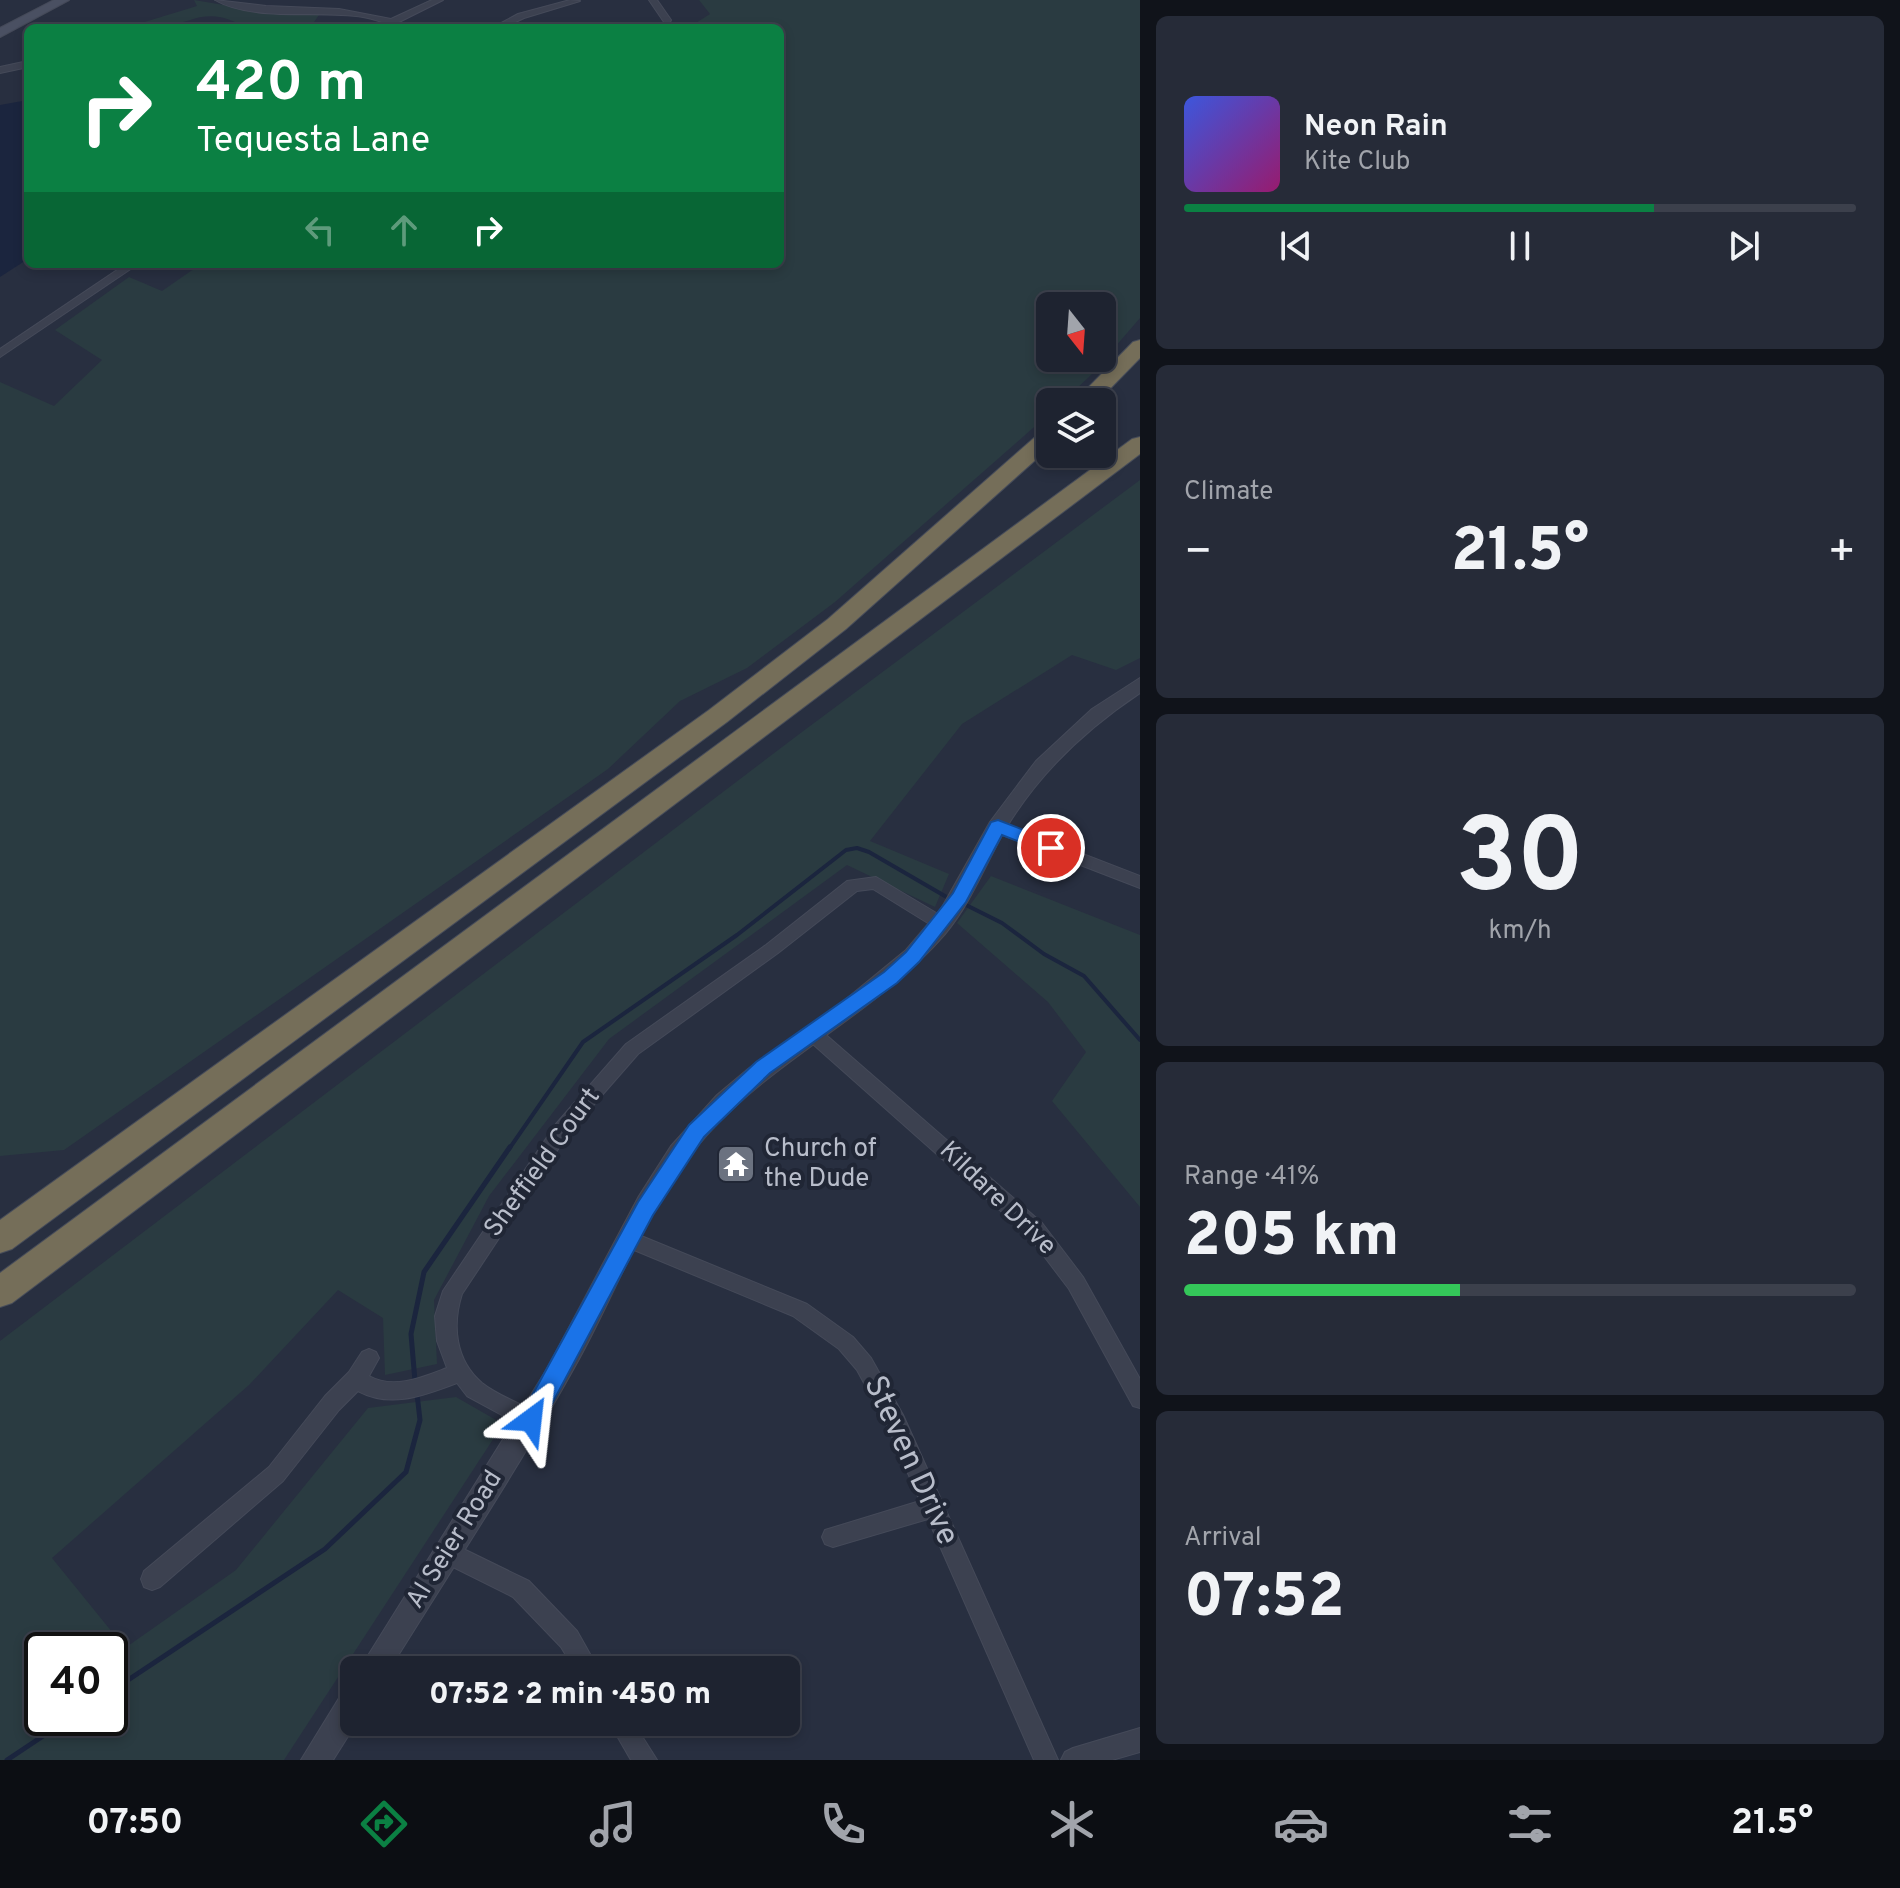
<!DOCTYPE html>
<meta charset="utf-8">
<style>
body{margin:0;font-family:Overpass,sans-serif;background:#262b38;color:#f1f3f6;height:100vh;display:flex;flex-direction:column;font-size:30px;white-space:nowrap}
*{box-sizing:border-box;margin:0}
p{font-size:26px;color:#a1a4ab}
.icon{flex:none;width:44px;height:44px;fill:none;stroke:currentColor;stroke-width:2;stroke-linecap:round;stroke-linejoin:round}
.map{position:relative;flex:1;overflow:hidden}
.drawer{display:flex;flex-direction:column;gap:16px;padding:16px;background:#10131a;width:760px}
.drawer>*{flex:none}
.guide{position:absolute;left:24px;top:24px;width:760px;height:244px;border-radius:12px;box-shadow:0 4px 12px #0003,0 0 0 2px #3c404c;background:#0b8043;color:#fff;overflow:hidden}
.needle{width:52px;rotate:163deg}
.fabs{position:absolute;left:1036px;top:292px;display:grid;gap:16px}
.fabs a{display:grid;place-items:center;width:80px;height:80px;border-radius:12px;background:#1e2330;box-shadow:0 4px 12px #0003,0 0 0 2px #3c404c;font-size:40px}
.speed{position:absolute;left:24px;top:1632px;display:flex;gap:16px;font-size:40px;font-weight:700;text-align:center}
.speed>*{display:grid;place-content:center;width:104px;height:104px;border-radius:50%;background:#1e2330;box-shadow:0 4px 12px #0003,0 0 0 2px #3c404c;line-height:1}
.speed .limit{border:4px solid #111;border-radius:12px;background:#fff;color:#111}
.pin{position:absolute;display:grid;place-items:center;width:68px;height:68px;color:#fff;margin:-34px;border:4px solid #fff;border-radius:50%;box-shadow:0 2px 8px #0007}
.me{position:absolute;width:88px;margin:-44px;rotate:30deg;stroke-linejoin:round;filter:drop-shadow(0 0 6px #0008)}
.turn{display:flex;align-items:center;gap:28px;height:168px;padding:0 40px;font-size:36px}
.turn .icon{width:104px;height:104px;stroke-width:2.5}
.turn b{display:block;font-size:56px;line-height:68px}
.lanes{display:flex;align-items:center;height:76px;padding:0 40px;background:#0003;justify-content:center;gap:40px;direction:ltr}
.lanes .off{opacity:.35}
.big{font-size:60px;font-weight:800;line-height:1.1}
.drawer .tile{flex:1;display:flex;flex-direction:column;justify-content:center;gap:12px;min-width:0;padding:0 28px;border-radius:12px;background:#262b38}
.drawer .dial{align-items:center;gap:0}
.dial b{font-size:104px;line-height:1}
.song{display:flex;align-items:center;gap:24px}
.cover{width:96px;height:96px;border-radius:12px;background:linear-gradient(135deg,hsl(230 70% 55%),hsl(320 70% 35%))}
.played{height:8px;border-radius:4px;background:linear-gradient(90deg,#0b8043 70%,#3c404c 70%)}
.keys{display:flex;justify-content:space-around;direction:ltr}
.heat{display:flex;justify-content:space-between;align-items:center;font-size:44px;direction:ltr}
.charge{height:12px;border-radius:6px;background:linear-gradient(90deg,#34c759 41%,#3c404c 0)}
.trip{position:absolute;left:340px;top:1656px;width:460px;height:80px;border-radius:12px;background:#1e2330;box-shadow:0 4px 12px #0003,0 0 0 2px #3c404c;font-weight:800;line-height:80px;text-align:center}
.dock{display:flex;height:128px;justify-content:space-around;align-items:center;background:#0c0e13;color:#a1a4ab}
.dock .icon{width:56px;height:56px}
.dock .on{color:#0b8043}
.dock b{font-size:36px;color:#f1f3f6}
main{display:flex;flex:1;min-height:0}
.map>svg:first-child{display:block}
.green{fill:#2a3b41;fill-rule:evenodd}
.water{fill:#1b253e}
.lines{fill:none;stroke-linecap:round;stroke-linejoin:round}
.stream-far1{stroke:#1b253e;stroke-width:4}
.stream{stroke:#1b253e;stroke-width:5}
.minor-casing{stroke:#454a59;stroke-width:2}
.tertiary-casing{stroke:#454a59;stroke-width:2}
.secondary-casing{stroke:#454a59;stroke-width:2}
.motorway-casing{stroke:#464c5a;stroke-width:2}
.minor{fill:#3c4150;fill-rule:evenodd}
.tertiary{fill:#3c4150;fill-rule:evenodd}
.secondary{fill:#4a5062;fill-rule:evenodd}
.motorway{fill:#756e59;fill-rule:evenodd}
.route{fill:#1a73e8;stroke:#114b97;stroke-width:2}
.labels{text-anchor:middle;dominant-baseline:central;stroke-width:8;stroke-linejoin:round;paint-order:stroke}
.poi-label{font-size:26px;fill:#b8bdca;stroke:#202635;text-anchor:start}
.street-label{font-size:26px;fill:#b8bdca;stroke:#202635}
.near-street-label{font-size:32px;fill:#b8bdca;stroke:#202635}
</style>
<main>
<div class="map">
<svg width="1140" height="1760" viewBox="0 0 1140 1760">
<rect width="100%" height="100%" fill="#282f40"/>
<g class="green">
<path d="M194,0L230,6L321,12L310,28H229L235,22C205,9 194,21 165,27C153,30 138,28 125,28L197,6Z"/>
<path d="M699,0H1140V318L1090,376L1062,402H1050V413L835,602L747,668L680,701L608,769L64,1150L0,1156V382L54,406L102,360L55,330L129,277L162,291L201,264H780V28H688L710,14ZM1050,306H1102V358H1050Z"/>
<path d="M1140,480V658L1116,670L1072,655L962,724L870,841L949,874L935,907L847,865L609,1039L489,1196L434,1300L437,1364L385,1375L383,1318L338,1290L249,1385L52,1558L125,1648L236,1570L368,1408L456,1397L503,1424L284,1760H0V1341L798,735ZM42,1650H110V1718H42Z"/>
<polygon points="991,876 1140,935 1140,1207 1052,1101 1086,1052 1048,1002 957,923"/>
</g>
<polygon class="water" points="28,100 28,259 0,277 0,105"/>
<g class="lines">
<g class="stream-far1">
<polyline points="966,905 1002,923 1044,954 1084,976 1140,1040"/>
<polyline points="509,1149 583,1042 737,935 846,850 857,848 869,852 950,899"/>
</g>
<g class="stream">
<polyline points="415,1381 411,1334 424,1272 510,1147"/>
<polyline points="110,1692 325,1549 406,1472 420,1420 417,1394"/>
<polyline points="7,1760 70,1718"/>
</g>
<g class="minor-casing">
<g id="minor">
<path d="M215,0L266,6L339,9L391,19L432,0H443L399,22L411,28C394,28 380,20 363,17C318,10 254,22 215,0Z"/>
<polygon points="570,0 580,1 524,18 503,28 492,28 518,14"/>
<polygon points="649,0 657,0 671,20 670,22 664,22"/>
<polygon points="28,61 28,67 0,73 0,67"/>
<polygon points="126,264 138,264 0,357 0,349"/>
<polygon points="998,821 1140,876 1140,888 992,831 990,827"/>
<path d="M876,877L948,920L950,924L948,928H936L873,889L857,891L778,953L638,1054L568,1134L462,1294C452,1325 455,1360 482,1383C497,1395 521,1404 538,1413L541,1420L538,1427L531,1430L524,1427L467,1396L457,1383C424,1395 392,1409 358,1391L339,1410L283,1481L160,1587L152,1590L144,1587L141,1579L144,1571L269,1467L325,1396L349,1372L362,1352L369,1349L376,1352L379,1358L369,1376C394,1390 423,1377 447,1368L437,1341L435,1316L443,1291L556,1124L626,1044L766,945L847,881Z"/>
<polygon points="812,1026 818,1028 1042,1223 1083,1277 1140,1379 1140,1408 1133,1406 1069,1289 1028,1235 806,1038 803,1033 806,1028"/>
<polygon points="629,1231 807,1304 853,1337 871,1358 903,1415 1058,1760 1034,1760 928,1519 833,1547 825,1544 822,1537 825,1530 920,1501 889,1429 857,1370 839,1349 793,1316 622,1245 620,1239 622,1233"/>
<polygon points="447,1541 529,1581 577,1631 599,1670 575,1670 561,1647 513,1597 439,1560 436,1552 439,1544"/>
<polygon points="609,1722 633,1722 657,1760 631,1760"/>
<polygon points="1140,1728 1140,1752 1112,1760 1061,1760 1065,1752 1073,1748"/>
</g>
</g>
<g class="tertiary-casing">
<g id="tertiary">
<path d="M1140,678V693C1086,729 1038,774 1005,830C985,865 971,903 945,934C876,1014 776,1057 706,1136C649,1199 620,1285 579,1359C520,1466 453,1567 389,1670H359L547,1369L639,1196L671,1146L717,1095L748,1069L845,1000L906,950L941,909L990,822L1036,761L1092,709Z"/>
<polygon points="354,1686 354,1722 357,1722 333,1760 301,1760 344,1690"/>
</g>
</g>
<g class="secondary-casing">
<polygon id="secondary" points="54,0 69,0 0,37 0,28"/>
</g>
<g class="motorway-casing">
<g id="motorway">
<polygon points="1140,340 1140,358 1097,402 1074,402 1133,342"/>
<polygon points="1050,430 1050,447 846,629 727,722 12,1249 0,1253 0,1220 709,710 828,619 1042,431"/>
<polygon points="1140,437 1140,454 12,1303 0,1307 0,1273 1132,439"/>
</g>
</g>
<use href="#minor" class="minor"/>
<use href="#tertiary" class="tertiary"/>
<use href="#secondary" class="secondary"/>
<use href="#motorway" class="motorway"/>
</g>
<polygon class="route" points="998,820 1057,843 1060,848 1051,854 1002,835 966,902 919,962 897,983 770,1073 704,1137 653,1215 539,1428 531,1431 523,1428 520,1420 523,1412 638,1202 689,1125 756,1062 884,972 906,952 953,893 991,822"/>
<defs>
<g id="temple-square" transform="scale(2)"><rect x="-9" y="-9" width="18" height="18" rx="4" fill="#6b7280" stroke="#202635"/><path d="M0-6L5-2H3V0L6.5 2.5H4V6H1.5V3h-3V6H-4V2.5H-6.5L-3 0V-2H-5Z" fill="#fff"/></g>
</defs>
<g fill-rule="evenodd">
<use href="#temple-square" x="736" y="1164"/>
</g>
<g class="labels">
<g class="poi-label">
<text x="764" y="1149">Church of<tspan x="764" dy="30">the Dude</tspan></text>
</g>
<g class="street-label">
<text transform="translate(543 1163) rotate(-54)">Sheffield Court</text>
<text transform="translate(997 1199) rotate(44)">Kildare Drive</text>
<text transform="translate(455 1540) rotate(-58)">Al Seier Road</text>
</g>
<g class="near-street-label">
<text transform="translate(910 1461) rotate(65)">Steven Drive</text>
</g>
</g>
</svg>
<div class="fabs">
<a><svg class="needle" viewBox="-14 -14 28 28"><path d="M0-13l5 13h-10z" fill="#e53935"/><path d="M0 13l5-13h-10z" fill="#a1a4ab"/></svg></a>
<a><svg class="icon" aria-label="layers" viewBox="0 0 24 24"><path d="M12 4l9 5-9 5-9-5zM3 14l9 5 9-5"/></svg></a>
</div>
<div class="speed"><div class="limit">40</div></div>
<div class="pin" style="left:1051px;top:848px;background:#d93025"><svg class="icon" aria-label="arrive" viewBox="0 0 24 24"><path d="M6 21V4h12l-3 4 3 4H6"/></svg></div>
<svg class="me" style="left:531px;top:1420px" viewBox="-20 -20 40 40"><path d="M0-17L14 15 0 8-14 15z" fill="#1a73e8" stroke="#fff" stroke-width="4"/></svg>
<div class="trip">07:52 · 2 min · 450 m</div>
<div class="guide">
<div class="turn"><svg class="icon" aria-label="right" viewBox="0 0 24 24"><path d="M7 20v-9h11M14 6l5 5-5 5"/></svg><div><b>420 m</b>Tequesta Lane</div></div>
<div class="lanes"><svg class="icon off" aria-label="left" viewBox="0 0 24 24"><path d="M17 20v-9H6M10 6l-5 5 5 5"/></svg><svg class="icon off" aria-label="ahead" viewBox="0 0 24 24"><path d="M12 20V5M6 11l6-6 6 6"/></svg><svg class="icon" aria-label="right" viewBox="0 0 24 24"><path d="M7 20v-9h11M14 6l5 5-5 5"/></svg></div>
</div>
</div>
<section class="drawer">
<div class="tile">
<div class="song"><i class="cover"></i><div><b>Neon Rain</b><p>Kite Club</p></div></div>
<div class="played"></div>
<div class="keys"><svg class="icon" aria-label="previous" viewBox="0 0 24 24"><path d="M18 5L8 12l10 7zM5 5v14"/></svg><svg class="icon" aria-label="pause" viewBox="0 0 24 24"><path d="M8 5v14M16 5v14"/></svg><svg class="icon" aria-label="next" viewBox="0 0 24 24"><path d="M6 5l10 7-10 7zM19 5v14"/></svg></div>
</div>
<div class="tile"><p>Climate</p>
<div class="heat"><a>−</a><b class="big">21.5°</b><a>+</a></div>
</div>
<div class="tile dial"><b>30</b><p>km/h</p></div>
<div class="tile"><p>Range · 41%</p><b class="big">205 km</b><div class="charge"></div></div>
<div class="tile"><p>Arrival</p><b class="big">07:52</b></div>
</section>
</main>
<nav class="dock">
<b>07:50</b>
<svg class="icon on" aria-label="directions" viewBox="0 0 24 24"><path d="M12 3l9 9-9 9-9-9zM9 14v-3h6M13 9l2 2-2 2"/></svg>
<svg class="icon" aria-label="music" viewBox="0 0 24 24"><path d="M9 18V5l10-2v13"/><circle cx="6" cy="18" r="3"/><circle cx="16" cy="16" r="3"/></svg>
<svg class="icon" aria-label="phone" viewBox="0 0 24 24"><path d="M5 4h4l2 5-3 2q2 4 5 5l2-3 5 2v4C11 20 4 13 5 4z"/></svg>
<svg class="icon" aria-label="climate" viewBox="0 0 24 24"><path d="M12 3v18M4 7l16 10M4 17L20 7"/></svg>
<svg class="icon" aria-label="car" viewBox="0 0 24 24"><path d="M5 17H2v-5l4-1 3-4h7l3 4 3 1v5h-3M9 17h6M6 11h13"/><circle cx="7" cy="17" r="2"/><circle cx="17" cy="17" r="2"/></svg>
<svg class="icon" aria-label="filters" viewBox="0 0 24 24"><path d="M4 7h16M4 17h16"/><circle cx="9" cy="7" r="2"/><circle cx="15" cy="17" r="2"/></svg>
<b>21.5°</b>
</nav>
